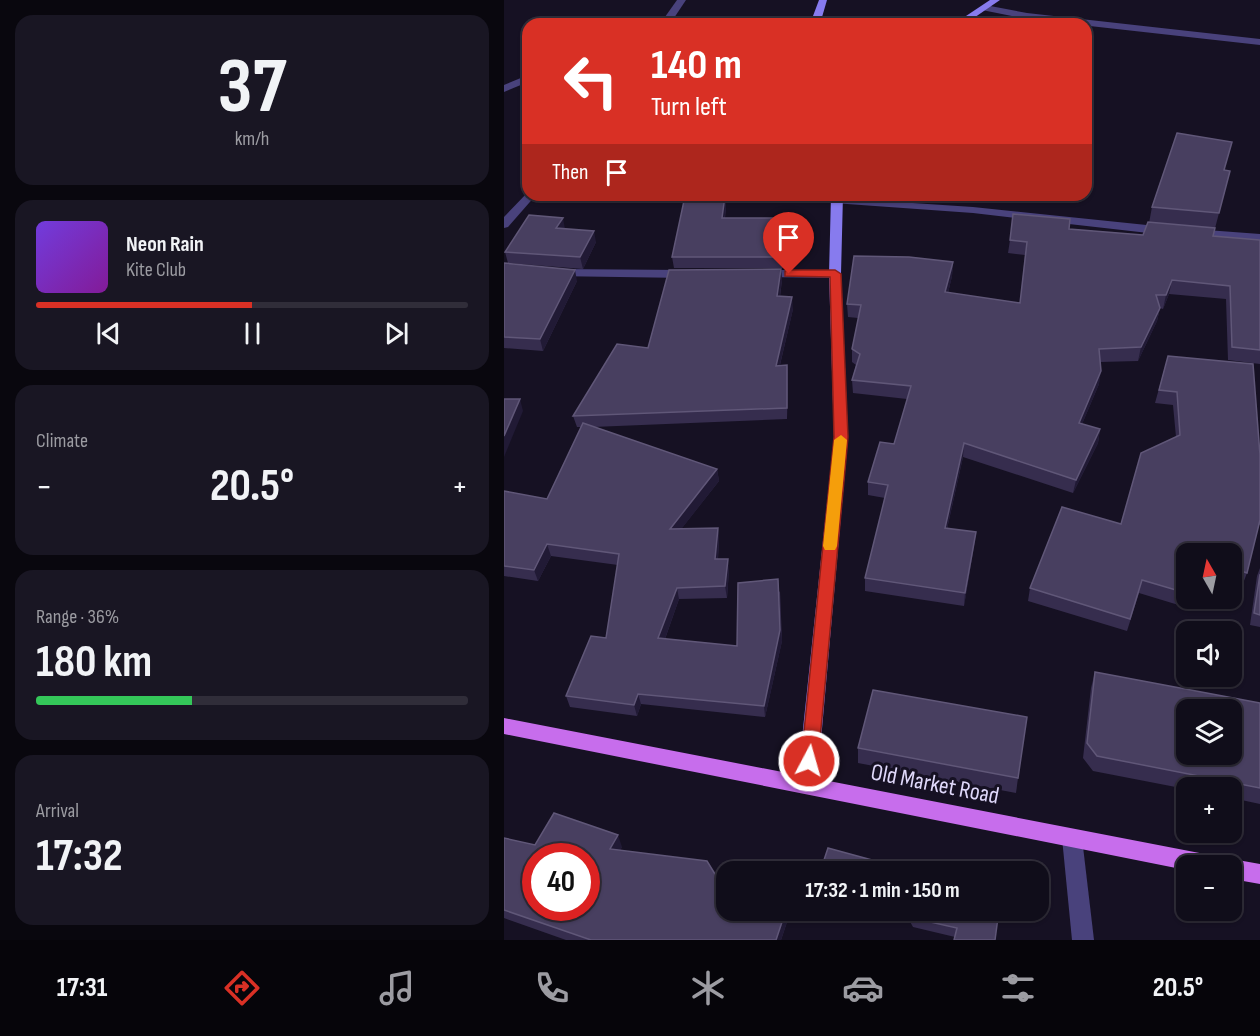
<!DOCTYPE html>
<meta charset="utf-8">
<style>
body{margin:0;font-family:"Sofia Sans Condensed",sans-serif;background:#191623;color:#f1f3f6;height:100vh;display:flex;flex-direction:column;font-size:22px;white-space:nowrap}
*{box-sizing:border-box;margin:0}
p{font-size:20px;color:#9c9ca2}
.icon{flex:none;width:33px;height:33px;fill:none;stroke:currentColor;stroke-width:2;stroke-linecap:round;stroke-linejoin:round}
.map{position:relative;flex:1;overflow:hidden}
.drawer{display:flex;flex-direction:column;gap:15px;padding:15px;background:#09070e;width:504px}
.drawer>*{flex:none}
.hud{position:absolute;left:18px;top:18px;width:570px;height:183px;border-radius:18px;box-shadow:0 2px 4px #0004,0 0 0 2px #302d39;background:#d93025;color:#fff;overflow:hidden}
.needle{width:39px;rotate:351deg}
.buttons{position:absolute;left:672px;top:543px;display:grid;gap:12px}
.buttons a{display:grid;place-items:center;width:66px;height:66px;border-radius:12px;background:#100d1a;box-shadow:0 2px 4px #0004,0 0 0 2px #302d39;font-size:30px}
.speed{position:absolute;left:18px;top:843px;display:flex;gap:12px;font-size:30px;font-weight:700;text-align:center}
.speed>*{display:grid;place-content:center;width:78px;height:78px;border-radius:50%;background:#100d1a;box-shadow:0 2px 4px #0004,0 0 0 2px #302d39;line-height:1}
.speed .limit{border:9px solid #d22;background:#fff;color:#111}
.pin{position:absolute;display:grid;place-items:center;width:51px;height:51px;color:#fff;margin:-62px -26px;border-radius:50% 50% 50% 0;rotate:-45deg;box-shadow:0 0 6px #0007}
.pin .icon{rotate:45deg}
.me{position:absolute;width:66px;margin:-33px;rotate:6deg;stroke-linejoin:round;filter:drop-shadow(0 0 4px #0008)}
.turn{display:flex;align-items:center;gap:21px;height:126px;padding:0 30px;font-size:27px}
.turn .icon{width:78px;height:78px;stroke-width:2.5}
.turn b{display:block;font-size:42px;line-height:51px}
.then{display:flex;align-items:center;height:57px;padding:0 30px;background:#0003;gap:12px;font-size:22px}
.big{font-size:45px;font-weight:700;line-height:1.1}
.drawer .card{flex:1;display:flex;flex-direction:column;justify-content:center;gap:9px;min-width:0;padding:0 21px;border-radius:18px;background:#191623}
.drawer .dial{align-items:center;gap:0}
.dial b{font-size:78px;line-height:1}
.song{display:flex;align-items:center;gap:18px}
.cover{width:72px;height:72px;border-radius:9px;background:linear-gradient(135deg,hsl(260 70% 55%),hsl(290 70% 35%))}
.played{height:6px;border-radius:3px;background:linear-gradient(90deg,#d93025 50%,#302d39 50%)}
.keys{display:flex;justify-content:space-around;direction:ltr}
.heat{display:flex;justify-content:space-between;align-items:center;font-size:33px;direction:ltr}
.charge{height:9px;border-radius:4px;background:linear-gradient(90deg,#34c759 36%,#302d39 0)}
.trip{position:absolute;left:212px;top:861px;width:333px;height:60px;border-radius:18px;background:#100d1a;box-shadow:0 2px 4px #0004,0 0 0 2px #302d39;font-weight:700;line-height:60px;text-align:center}
.menu{display:flex;height:96px;justify-content:space-around;align-items:center;background:#06050a;color:#9c9ca2}
.menu .icon{width:42px;height:42px}
.menu .selected{color:#d93025}
.menu b{font-size:27px;color:#f1f3f6}
main{display:flex;flex:1;min-height:0}
.map>svg:first-child{display:block}
.lines{fill:none;stroke-linecap:round;stroke-linejoin:round}
.street{fill:#49427c;fill-rule:evenodd}
.secondary{fill:#877bee;fill-rule:evenodd}
.primary{fill:#c76dec;fill-rule:evenodd}
.wall{fill:#362d4e}
.shaded-wall{fill:#211a35}
.building{fill:#483f60;stroke:#605778;stroke-width:1.5;fill-rule:evenodd}
.route{fill:#d93025;stroke:#8d1f18;stroke-width:1.5}
.slow{fill:#f59e0b}
.labels{text-anchor:middle;dominant-baseline:central;stroke-width:6;stroke-linejoin:round;paint-order:stroke}
.near-street-label{font-size:24px;fill:#dfd8fa;stroke:#161123}
</style>
<main>
<section class="drawer">
<div class="card dial"><b>37</b><p>km/h</p></div>
<div class="card">
<div class="song"><i class="cover"></i><div><b>Neon Rain</b><p>Kite Club</p></div></div>
<div class="played"></div>
<div class="keys"><svg class="icon" aria-label="previous" viewBox="0 0 24 24"><path d="M18 5L8 12l10 7zM5 5v14"/></svg><svg class="icon" aria-label="pause" viewBox="0 0 24 24"><path d="M8 5v14M16 5v14"/></svg><svg class="icon" aria-label="next" viewBox="0 0 24 24"><path d="M6 5l10 7-10 7zM19 5v14"/></svg></div>
</div>
<div class="card"><p>Climate</p>
<div class="heat"><a>−</a><b class="big">20.5°</b><a>+</a></div>
</div>
<div class="card"><p>Range · 36%</p><b class="big">180 km</b><div class="charge"></div></div>
<div class="card"><p>Arrival</p><b class="big">17:32</b></div>
</section>
<div class="map">
<svg width="756" height="940" viewBox="0 0 756 940">
<rect width="100%" height="100%" fill="#161123"/>
<g class="lines">
<g class="street">
<polygon points="173,0 182,0 166,24 156,24"/>
<polygon points="481,5 523,13 756,39 756,45 523,19 478,10 476,8"/>
<polygon points="24,75 24,82 0,92 0,85"/>
<polygon points="24,192 24,195 32,195 4,227 0,228 0,217"/>
<polygon points="333,198 469,207 662,227 668,231 662,235 469,213 329,203 329,199"/>
<polygon points="689,229 756,234 756,242 685,236 683,233"/>
<polygon points="51,269 183,270 189,274 183,278 47,276 45,273"/>
<polygon points="258,270 331,270 337,274 331,278 254,277 252,274"/>
<polygon points="568,829 575,831 578,838 590,940 568,940 558,838 561,831"/>
</g>
<g class="secondary">
<polygon points="315,0 323,0 316,24 306,24"/>
<polygon points="486,0 496,0 461,24 450,24"/>
<polygon points="327,195 339,195 337,274 344,437 313,785 310,791 303,794 296,791 293,785 330,437 325,274"/>
</g>
<polygon class="primary" points="0,718 711,856 718,859 720,864 728,859 756,864 756,884 728,879 728,866 682,866 682,870 0,734"/>
</g>
<g class="wall">
<polygon points="721,170 726,171 709,236 756,240 756,364 724,360 722,299 665,294 659,309 656,308 653,321 634,361 596,362 595,384 578,424 596,429 594,443 569,493 459,457 443,529 472,532 470,546 460,606 361,591 361,578 381,498 364,495 364,482 390,444 403,399 349,393 348,380 352,365 348,362 348,349 354,318 344,317 343,304 449,262 448,276 444,293 516,303 521,255 504,253 506,240 565,229 639,235 645,223 648,207"/>
<polygon points="221,196 222,207 221,218 286,230 280,268 170,268 168,257"/>
<polygon points="61,229 92,242 79,269 4,263 1,252"/>
<polygon points="0,263 73,281 39,351 0,348"/>
<polygon points="277,269 278,280 276,297 289,309 276,365 283,365 284,377 283,419 89,427 213,469 215,481 177,529 214,528 215,540 214,559 225,570 223,598 175,599 161,639 233,646 276,591 278,641 261,717 137,704 133,716 66,707 62,696 102,638 114,565 47,556 34,581 0,576 0,491 43,499 78,427 73,427 69,416 144,348"/>
<polygon points="664,356 756,455 756,525 755,525 743,573 738,586 728,583 728,554 682,554 682,598 695,598 691,610 635,593 623,631 524,601 526,588 617,524 672,437 669,405 651,403"/>
<polygon points="756,568 756,627 746,625 753,576"/>
<polygon points="591,672 756,703 756,804 728,798 728,788 682,788 682,789 589,771 579,758 587,688"/>
<polygon points="354,748 514,778 512,793 354,763"/>
<polygon points="0,838 31,845 118,847 116,850 222,910 284,910 285,916 277,940 62,940 0,918"/>
<polygon points="378,910 495,910 451,937 409,927 404,918"/>
</g>
<g class="shaded-wall">
<polygon points="221,196 222,207 219,229 218,218"/>
<polygon points="59,218 61,229 52,228"/>
<polygon points="286,218 286,230 280,268 279,257"/>
<polygon points="90,231 92,242 79,269 76,257"/>
<polygon points="449,262 448,276 441,305 441,292"/>
<polygon points="277,269 278,280 274,308 273,296"/>
<polygon points="71,270 73,281 39,351 36,339"/>
<polygon points="668,280 665,294 659,309 662,295"/>
<polygon points="288,297 289,309 273,377 272,366"/>
<polygon points="656,308 653,321 634,361 637,347"/>
<polygon points="283,365 284,377 283,419"/>
<polygon points="597,371 595,384 573,436 575,423"/>
<polygon points="16,399 19,411 0,457 0,436"/>
<polygon points="596,429 594,443 569,493 572,480"/>
<polygon points="460,443 459,457 440,542 441,528"/>
<polygon points="213,469 215,481 168,541 166,529"/>
<polygon points="214,528 215,540 213,570 211,559"/>
<polygon points="472,532 470,546 460,606 461,593"/>
<polygon points="43,544 47,556 34,581 30,570"/>
<polygon points="224,559 225,570 223,598 221,586"/>
<polygon points="274,579 278,641 261,717 260,706"/>
<polygon points="173,588 175,599 157,650 154,638"/>
<polygon points="134,694 137,704 133,716 130,705"/>
<polygon points="114,835 118,847 111,861 106,849"/>
<polygon points="282,910 284,910 285,916 277,940 272,940"/>
</g>
<g class="building">
<polygon points="673,133 728,142 720,170 726,171 715,213 648,207"/>
<polygon points="181,196 221,196 218,218 286,218 279,257 168,257"/>
<polygon points="509,214 566,219 565,229 639,235 644,222 711,228 709,236 756,240 756,350 728,347 726,286 668,280 662,295 652,295 656,308 637,347 595,349 597,371 575,423 596,429 572,480 460,443 441,528 472,532 461,593 361,578 384,485 364,482 376,442 390,444 407,386 348,380 356,354 348,349 357,305 343,304 350,256 405,257 449,262 441,292 516,303 523,242 506,240"/>
<polygon points="25,215 59,218 52,228 90,231 76,257 1,252"/>
<polygon points="0,263 71,270 36,339 0,337"/>
<polygon points="277,269 273,296 288,297 272,366 283,365 283,408 69,416 113,344 144,348 165,270"/>
<polygon points="664,356 749,364 756,455 756,520 743,573 728,568 728,554 682,554 682,593 638,580 626,619 526,588 558,507 617,524 637,453 676,435 673,392 655,390"/>
<polygon points="0,399 16,399 0,436"/>
<polygon points="79,423 213,469 166,529 214,528 211,559 224,559 221,586 173,588 154,638 233,646 234,583 274,579 276,630 260,706 134,694 130,705 62,696 87,636 102,638 115,554 43,544 30,570 0,566 0,491 43,499"/>
<polygon points="756,574 756,615 750,613"/>
<path d="M591,672L756,703V788L593,756L583,743ZM682,710H728V754H682Z"/>
<polygon points="369,690 523,717 514,778 354,748"/>
<path d="M50,813L114,835L106,849L203,861L214,879H222V910H282L272,940H87L0,910V838L31,845ZM32,856H82V908H32Z"/>
<polygon points="324,848 412,872 316,872"/>
<polygon points="406,910 495,910 491,940 450,940 453,928 409,918"/>
</g>
<polygon class="route" points="285,270 331,270 337,274 344,437 314,761 311,767 305,769 299,767 297,761 330,437 326,277 281,276 281,271"/>
<polygon class="slow" points="337,435 343,440 333,546 331,550 321,550 319,546 330,440"/>
<g class="labels">
<g class="near-street-label">
<text transform="translate(431 784) rotate(11)">Old Market Road</text>
</g>
</g>
</svg>
<div class="buttons">
<a><svg class="needle" viewBox="-14 -14 28 28"><path d="M0-13l5 13h-10z" fill="#e53935"/><path d="M0 13l5-13h-10z" fill="#9c9ca2"/></svg></a>
<a><svg class="icon" aria-label="sound" viewBox="0 0 24 24"><path d="M4 9h4l5-4v14l-5-4H4zM17 9q2 3 0 6"/></svg></a>
<a><svg class="icon" aria-label="layers" viewBox="0 0 24 24"><path d="M12 4l9 5-9 5-9-5zM3 14l9 5 9-5"/></svg></a>
<a>+</a>
<a>−</a>
</div>
<div class="speed"><div class="limit">40</div></div>
<div class="pin" style="left:285px;top:274px;background:#d93025"><svg class="icon" aria-label="arrive" viewBox="0 0 24 24"><path d="M6 21V4h12l-3 4 3 4H6"/></svg></div>
<svg class="me" style="left:305px;top:761px" viewBox="-20 -20 40 40"><circle r="17" fill="#d93025" stroke="#fff" stroke-width="3"/><path d="M0-11L8 9 0 5-8 9z" fill="#fff"/></svg>
<div class="trip">17:32 · 1 min · 150 m</div>
<div class="hud">
<div class="turn"><svg class="icon" aria-label="left" viewBox="0 0 24 24"><path d="M17 20v-9H6M10 6l-5 5 5 5"/></svg><div><b>140 m</b>Turn left</div></div>
<div class="then">Then<svg class="icon" aria-label="arrive" viewBox="0 0 24 24"><path d="M6 21V4h12l-3 4 3 4H6"/></svg></div>
</div>
</div>
</main>
<nav class="menu">
<b>17:31</b>
<svg class="icon selected" aria-label="directions" viewBox="0 0 24 24"><path d="M12 3l9 9-9 9-9-9zM9 14v-3h6M13 9l2 2-2 2"/></svg>
<svg class="icon" aria-label="music" viewBox="0 0 24 24"><path d="M9 18V5l10-2v13"/><circle cx="6" cy="18" r="3"/><circle cx="16" cy="16" r="3"/></svg>
<svg class="icon" aria-label="phone" viewBox="0 0 24 24"><path d="M5 4h4l2 5-3 2q2 4 5 5l2-3 5 2v4C11 20 4 13 5 4z"/></svg>
<svg class="icon" aria-label="climate" viewBox="0 0 24 24"><path d="M12 3v18M4 7l16 10M4 17L20 7"/></svg>
<svg class="icon" aria-label="car" viewBox="0 0 24 24"><path d="M5 17H2v-5l4-1 3-4h7l3 4 3 1v5h-3M9 17h6M6 11h13"/><circle cx="7" cy="17" r="2"/><circle cx="17" cy="17" r="2"/></svg>
<svg class="icon" aria-label="filters" viewBox="0 0 24 24"><path d="M4 7h16M4 17h16"/><circle cx="9" cy="7" r="2"/><circle cx="15" cy="17" r="2"/></svg>
<b>20.5°</b>
</nav>
